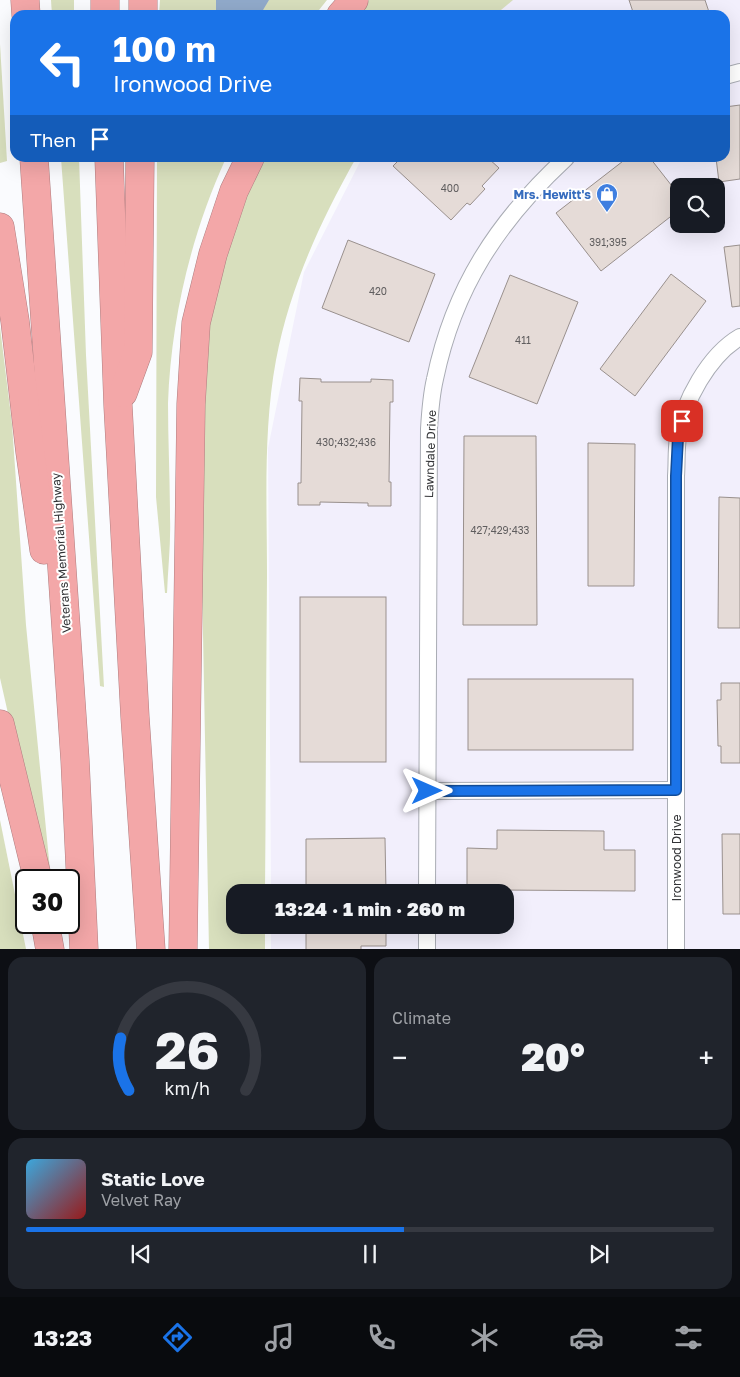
<!DOCTYPE html>
<meta charset="utf-8">
<style>
body{margin:0;font-family:"Golos Text",sans-serif;background:#20242c;color:#f1f3f6;height:100vh;display:flex;flex-direction:column;font-size:19px;white-space:nowrap}
*{box-sizing:border-box;margin:0}
p{font-size:16px;color:#9ea1a6}
.icon{flex:none;width:28px;height:28px;fill:none;stroke:currentColor;stroke-width:2;stroke-linecap:round;stroke-linejoin:round}
.map{position:relative;height:949px;overflow:hidden}
.panel{display:flex;flex-direction:column;gap:8px;padding:8px;background:#0d0f14;flex:1}
.panel>*{flex:none}
.top-card{position:absolute;left:10px;top:10px;width:720px;height:152px;border-radius:15px;box-shadow:0 5px 20px #0002;background:#1a73e8;color:#fff;overflow:hidden}
.controls{position:absolute;left:670px;top:178px;display:grid;gap:10px}
.controls a{display:grid;place-items:center;width:55px;height:55px;border-radius:10px;background:#171b24;box-shadow:0 5px 20px #0002;font-size:25px}
.speed{position:absolute;left:15px;top:869px;display:flex;gap:10px;font-size:25px;font-weight:700;text-align:center}
.speed>*{display:grid;place-content:center;width:65px;height:65px;border-radius:50%;background:#171b24;box-shadow:0 5px 20px #0002;line-height:1}
.speed .limit{border:2px solid #111;border-radius:8px;background:#fff;color:#111}
.pin{position:absolute;display:grid;place-items:center;width:42px;height:42px;color:#fff;margin:-21px;border-radius:10px;box-shadow:0 2px 8px #0006}
.me{position:absolute;width:55px;margin:-28px;rotate:90deg;stroke-linejoin:round;filter:drop-shadow(0 0 4px #0008)}
.turn{display:flex;align-items:center;gap:18px;height:105px;padding:0 20px;font-size:22px}
.turn .icon{width:65px;height:65px;stroke-width:2.5}
.turn b{display:block;font-size:35px;line-height:42px}
.then{display:flex;align-items:center;height:48px;padding:0 20px;background:#0003;gap:10px;font-size:19px}
.big{font-size:38px;font-weight:800;line-height:1.1}
.panel .card{flex:1;display:flex;flex-direction:column;justify-content:center;gap:8px;min-width:0;padding:0 18px;border-radius:15px;background:#20242c}
.panel .dial{align-items:center;gap:0}
.dial svg{height:130px;overflow:visible;fill:none;stroke:#363941;stroke-width:7;stroke-linecap:round;text-anchor:middle}
.dial text{fill:#f1f3f6;stroke:none}
.song{display:flex;align-items:center;gap:15px}
.cover{width:60px;height:60px;border-radius:8px;background:linear-gradient(135deg,hsl(200 70% 55%),hsl(0 70% 35%))}
.played{height:5px;border-radius:2px;background:linear-gradient(90deg,#1a73e8 55%,#363941 55%)}
.keys{display:flex;justify-content:space-around;direction:ltr}
.heat{display:flex;justify-content:space-between;align-items:center;font-size:28px;direction:ltr}
.panel .tiles{flex:1;display:grid;gap:8px;grid-template-columns:1fr 1fr}
.card:last-child{grid-column:span 2}
.trip{position:absolute;left:226px;top:884px;width:288px;height:50px;border-radius:15px;background:#171b24;box-shadow:0 5px 20px #0002;font-weight:800;line-height:50px;text-align:center}
.tabs{display:flex;height:80px;justify-content:space-around;align-items:center;background:#090b0e;color:#9ea1a6}
.tabs .icon{width:35px;height:35px}
.tabs .active{color:#1a73e8}
.tabs b{font-size:22px;color:#f1f3f6}
.map>svg:first-child{display:block}
.industrial{fill:#f2effc;fill-rule:evenodd}
.green{fill:#d8dfbd}
.water{fill:#91aacb}
.building{fill:#e5dbd7;stroke:#99908d}
.lines{fill:none;stroke-linecap:round;stroke-linejoin:round}
.minor-casing{stroke:#a9acb4;stroke-width:18}
.motorway-casing{stroke:#af7e80;stroke-width:29}
.minor{stroke:#fff;stroke-width:16}
.motorway{stroke:#f3a7a8;stroke-width:28}
.route-casing{stroke:#114b97;stroke-width:12}
.route{stroke:#1a73e8;stroke-width:9}
.labels{text-anchor:middle;dominant-baseline:central;stroke-width:4;stroke-linejoin:round;paint-order:stroke}
.number-label{font-size:10px;fill:#5f5d5e}
.shop-label{font-size:12px;font-weight:bold;fill:#366cbe;stroke:#fff;text-anchor:end}
.street-label{font-size:12px;fill:#323336;stroke:#fff}
</style>
<div class="map">
<svg width="740" height="950" viewBox="0 0 740 950">
<rect width="100%" height="100%" fill="#fafbfe"/>
<path class="industrial" d="M506,0H740V949H271V925H505V892H271L268,448L304,272L362,158H725V15H485ZM679,186H716V224H679Z"/>
<g class="green">
<polygon points="51,0 74,0 74,15 52,15"/>
<polygon points="160,0 327,0 315,15 159,15"/>
<polygon points="369,0 513,0 495,15 355,15"/>
<polygon points="0,44 7,161 0,163"/>
<polygon points="61,158 79,158 86,355 104,687 100,686"/>
<path d="M157,158H226C191,235 171,319 168,403C168,441 170,479 170,517C171,542 168,568 167,593H165L156,497Z"/>
<path d="M259,158H356C320,222 290,287 276,360C263,430 267,505 267,575C266,681 266,787 265,892H235V925H265V949L209,950L199,422L200,386L215,282Z"/>
<polygon points="0,327 12,424 26,625 51,880 44,880 38,846 0,678"/>
<polygon points="0,820 26,949 0,949"/>
</g>
<polygon class="water" points="216,0 269,0 260,15 216,15"/>
<g class="building">
<polygon points="629,0 705,0 710,15 634,15"/>
<polygon points="740,105 740,179 719,182 716,158 725,158 725,107"/>
<polygon points="401,158 488,158 499,168 482,186 485,189 470,205 467,203 451,220 393,166"/>
<polygon points="627,158 650,158 679,195 679,210 601,271 556,213"/>
<polygon points="348,240 435,274 409,342 322,308"/>
<polygon points="740,245 740,306 732,307 724,247"/>
<polygon points="671,274 706,301 635,396 600,369"/>
<polygon points="510,275 578,302 537,404 469,377"/>
<polygon points="300,378 321,379 321,382 371,382 371,379 393,380 393,402 390,402 389,482 391,482 391,506 368,506 368,503 320,502 320,505 298,505 298,483 301,483 302,401 299,401"/>
<polygon points="464,436 536,436 537,625 463,625"/>
<polygon points="588,443 635,444 634,586 588,586"/>
<polygon points="719,497 740,498 740,628 718,628"/>
<rect x="300" y="597" width="86" height="165"/>
<rect x="468" y="679" width="165" height="71"/>
<polygon points="721,683 740,683 740,763 721,763 721,746 718,746 717,700 721,700"/>
<polygon points="497,830 604,831 604,850 635,850 635,891 499,890 499,892 467,892 467,848 497,849"/>
<polygon points="722,834 740,834 740,914 723,914"/>
<polygon points="385,838 386,892 306,892 306,839"/>
<polygon points="306,925 386,925 386,946 361,946 361,950 306,950"/>
</g>
<g class="lines">
<g class="minor-casing">
<g id="minor">
<polyline points="725,76 740,72"/>
<polyline points="427,791 676,790"/>
<path d="M427,892L429,429C430,412 431,396 435,379C454,287 498,221 566,158"/>
<polyline points="427,925 427,950"/>
<path d="M676,950V476C677,463 676,450 678,437C683,402 709,355 740,337"/>
</g>
</g>
<g class="motorway-casing">
<g id="motorway">
<polyline points="25,0 26,15"/>
<polyline points="105,0 105,15"/>
<polyline points="143,15 143,0"/>
<polyline points="341,15 354,0"/>
<polyline points="34,158 75,760 84,950"/>
<polyline points="109,158 118,406 135,717 151,950"/>
<polyline points="0,227 15,321 30,452 44,550"/>
<polyline points="123,393 138,352 140,158"/>
<polyline points="0,724 38,880"/>
<polyline points="45,922 50,950"/>
<polyline points="183,950 191,404 196,323 213,254 234,191 250,158"/>
</g>
</g>
<use href="#minor" class="minor"/>
<use href="#motorway" class="motorway"/>
</g>
<g class="lines">
<g class="route-casing">
<polyline id="route" points="427,791 676,790 676,476 678,437 682,421"/>
</g>
<use href="#route" class="route"/>
</g>
<defs>
<g id="shop-pin" transform="scale(1.125)"><path d="M0 17L-7.5 6A9.5 9.5 0 1 1 7.5 6Z" fill="#3f7fe0" stroke="#fff"/><path d="M-5-2.5h2.3a2.7 3.5 0 0 1 5.4 0H5L5.5 6h-11ZM-1.5-2.5h3a1.5 2.3 0 0 0-3 0Z" fill="#fff"/></g>
</defs>
<g fill-rule="evenodd">
<use href="#shop-pin" x="607" y="194"/>
</g>
<g class="labels">
<g class="number-label">
<text x="450" y="188">400</text>
<text x="608" y="242">391;395</text>
<text x="378" y="291">420</text>
<text x="523" y="340">411</text>
<text x="346" y="442">430;432;436</text>
<text x="500" y="530">427;429;433</text>
</g>
<g class="shop-label">
<text x="591" y="194">Mrs. Hewitt's</text>
</g>
<g class="street-label">
<text transform="translate(430 454) rotate(-88)">Lawndale Drive</text>
<text transform="translate(61 553) rotate(-94)">Veterans Memorial Highway</text>
<text transform="translate(676 858) rotate(-90)">Ironwood Drive</text>
</g>
</g>
</svg>
<div class="controls">
<a><svg class="icon" aria-label="search" viewBox="0 0 24 24"><circle cx="10" cy="10" r="6"/><path d="M15 15l6 6"/></svg></a>
</div>
<div class="speed"><div class="limit">30</div></div>
<div class="pin" style="left:682px;top:421px;background:#d93025"><svg class="icon" aria-label="arrive" viewBox="0 0 24 24"><path d="M6 21V4h12l-3 4 3 4H6"/></svg></div>
<svg class="me" style="left:427px;top:791px" viewBox="-20 -20 40 40"><path d="M0-17L14 15 0 8-14 15z" fill="#1a73e8" stroke="#fff" stroke-width="4"/></svg>
<div class="trip">13:24 · 1 min · 260 m</div>
<div class="top-card">
<div class="turn"><svg class="icon" aria-label="left" viewBox="0 0 24 24"><path d="M17 20v-9H6M10 6l-5 5 5 5"/></svg><div><b>100 m</b>Ironwood Drive</div></div>
<div class="then">Then<svg class="icon" aria-label="arrive" viewBox="0 0 24 24"><path d="M6 21V4h12l-3 4 3 4H6"/></svg></div>
</div>
</div>
<section class="panel">
<div class="tiles">
<div class="card dial"><svg viewBox="0 0 100 80">
<path d="M14 69A42 42 0 1 1 86 69"/>
<path d="M14 69A42 42 0 0 1 9 37" stroke="#1a73e8"/>
<text x="50" y="56" font-size="32" font-weight="700">26</text>
<text x="50" y="72" font-size="11">km/h</text>
</svg></div>
<div class="card"><p>Climate</p>
<div class="heat"><a>−</a><b class="big">20°</b><a>+</a></div>
</div>
<div class="card">
<div class="song"><i class="cover"></i><div><b>Static Love</b><p>Velvet Ray</p></div></div>
<div class="played"></div>
<div class="keys"><svg class="icon" aria-label="previous" viewBox="0 0 24 24"><path d="M18 5L8 12l10 7zM5 5v14"/></svg><svg class="icon" aria-label="pause" viewBox="0 0 24 24"><path d="M8 5v14M16 5v14"/></svg><svg class="icon" aria-label="next" viewBox="0 0 24 24"><path d="M6 5l10 7-10 7zM19 5v14"/></svg></div>
</div>
</div>
</section>
<nav class="tabs">
<b>13:23</b>
<svg class="icon active" aria-label="directions" viewBox="0 0 24 24"><path d="M12 3l9 9-9 9-9-9zM9 14v-3h6M13 9l2 2-2 2"/></svg>
<svg class="icon" aria-label="music" viewBox="0 0 24 24"><path d="M9 18V5l10-2v13"/><circle cx="6" cy="18" r="3"/><circle cx="16" cy="16" r="3"/></svg>
<svg class="icon" aria-label="phone" viewBox="0 0 24 24"><path d="M5 4h4l2 5-3 2q2 4 5 5l2-3 5 2v4C11 20 4 13 5 4z"/></svg>
<svg class="icon" aria-label="climate" viewBox="0 0 24 24"><path d="M12 3v18M4 7l16 10M4 17L20 7"/></svg>
<svg class="icon" aria-label="car" viewBox="0 0 24 24"><path d="M5 17H2v-5l4-1 3-4h7l3 4 3 1v5h-3M9 17h6M6 11h13"/><circle cx="7" cy="17" r="2"/><circle cx="17" cy="17" r="2"/></svg>
<svg class="icon" aria-label="filters" viewBox="0 0 24 24"><path d="M4 7h16M4 17h16"/><circle cx="9" cy="7" r="2"/><circle cx="15" cy="17" r="2"/></svg>
</nav>
